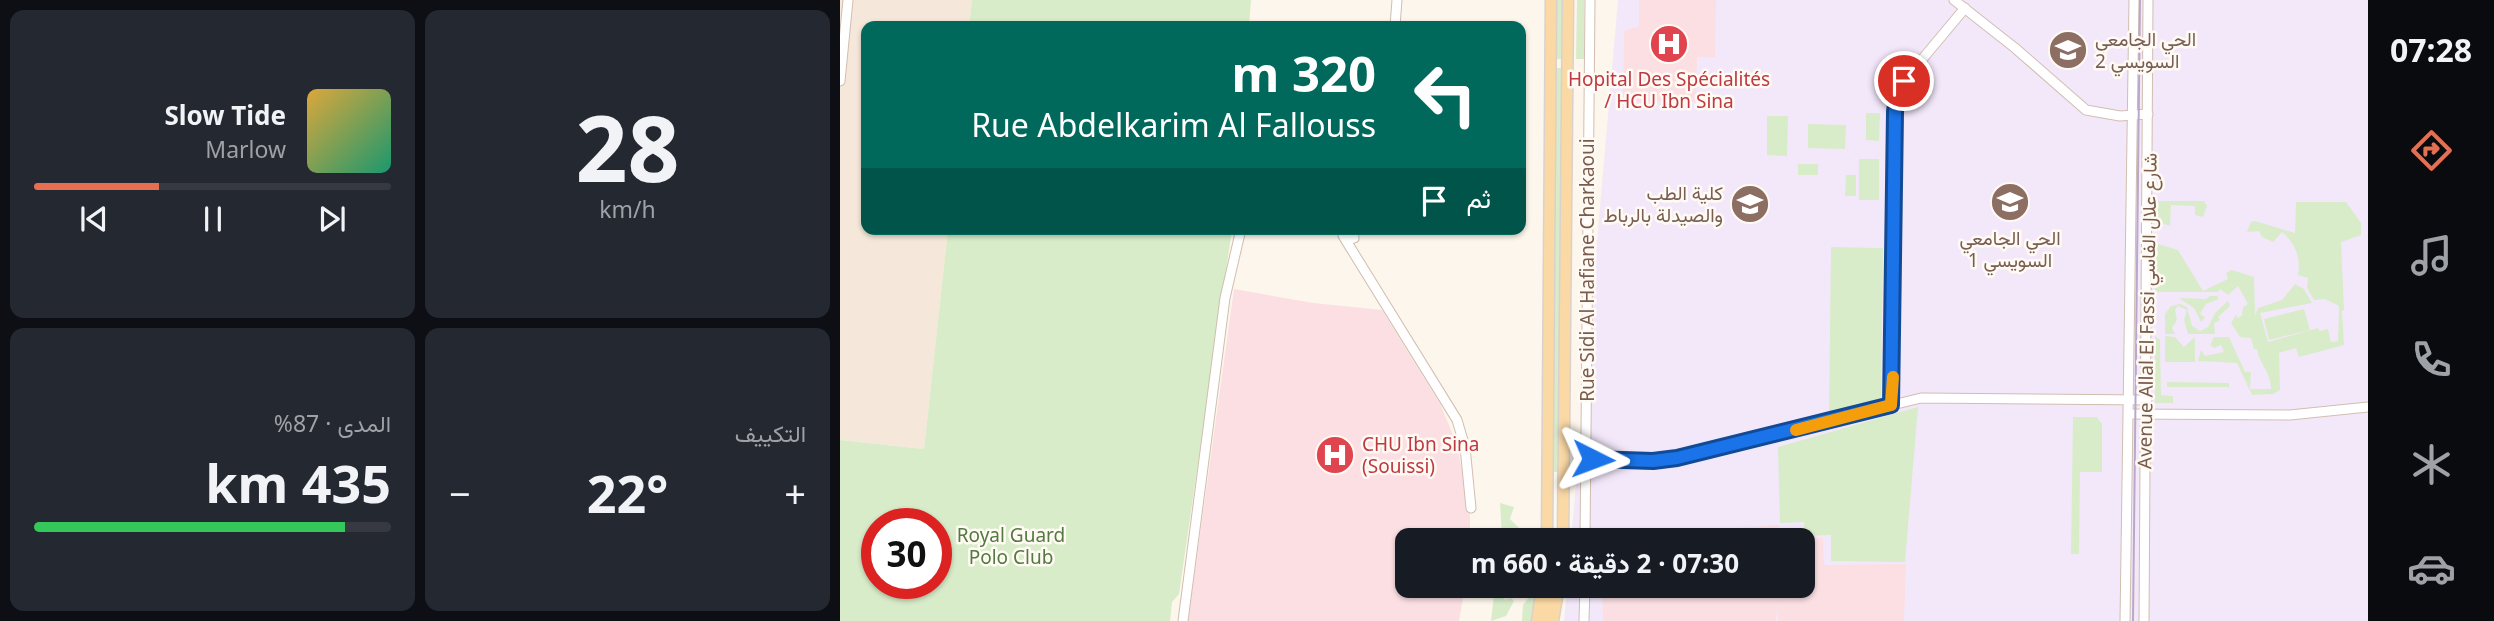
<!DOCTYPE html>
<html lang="ar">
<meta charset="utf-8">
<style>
body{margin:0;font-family:"Noto Sans",Vazirmatn,sans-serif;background:#242831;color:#f1f3f6;direction:rtl;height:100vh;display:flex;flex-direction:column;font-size:26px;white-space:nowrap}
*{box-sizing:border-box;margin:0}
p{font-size:23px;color:#9ea1a6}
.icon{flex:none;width:38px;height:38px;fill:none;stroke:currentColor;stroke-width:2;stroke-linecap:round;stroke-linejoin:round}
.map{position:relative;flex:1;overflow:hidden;direction:ltr}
.side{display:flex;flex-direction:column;gap:10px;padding:10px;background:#0d0f14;width:840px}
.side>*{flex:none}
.guide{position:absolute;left:21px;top:21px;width:665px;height:214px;border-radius:14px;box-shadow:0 2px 5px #0004;direction:rtl;background:#00695c;color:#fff;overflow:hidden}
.speed{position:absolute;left:21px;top:508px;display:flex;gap:14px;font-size:35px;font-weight:700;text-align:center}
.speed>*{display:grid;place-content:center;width:91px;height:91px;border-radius:50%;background:#171b24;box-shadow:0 2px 5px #0004;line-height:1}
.speed .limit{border:10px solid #d22;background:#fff;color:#111}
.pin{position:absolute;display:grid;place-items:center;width:60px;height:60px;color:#fff;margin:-30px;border:4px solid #fff;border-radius:50%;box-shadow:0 2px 7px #0007}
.me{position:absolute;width:77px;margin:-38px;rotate:93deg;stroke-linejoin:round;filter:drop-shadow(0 0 5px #0008)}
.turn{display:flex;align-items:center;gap:24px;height:147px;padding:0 35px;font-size:32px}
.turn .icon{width:91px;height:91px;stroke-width:2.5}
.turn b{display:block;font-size:49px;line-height:60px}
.then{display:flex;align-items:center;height:66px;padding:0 35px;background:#0003;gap:14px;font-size:26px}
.big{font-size:52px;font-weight:700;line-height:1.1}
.side .card{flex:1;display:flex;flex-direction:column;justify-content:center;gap:10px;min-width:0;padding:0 24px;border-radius:14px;background:#242831}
.side .dial{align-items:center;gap:0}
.dial b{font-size:91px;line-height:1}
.song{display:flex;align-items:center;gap:21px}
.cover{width:84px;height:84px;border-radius:10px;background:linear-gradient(135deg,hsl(40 70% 55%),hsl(160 70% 35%))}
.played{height:7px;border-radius:4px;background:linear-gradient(90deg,#e76f51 35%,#363941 35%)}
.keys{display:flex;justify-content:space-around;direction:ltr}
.heat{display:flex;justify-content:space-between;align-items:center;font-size:38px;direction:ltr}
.charge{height:10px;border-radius:5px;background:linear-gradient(90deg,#34c759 87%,#363941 0)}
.side .tiles{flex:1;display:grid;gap:10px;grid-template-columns:repeat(2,1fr)}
.trip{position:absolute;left:555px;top:528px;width:420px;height:70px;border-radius:14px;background:#171b24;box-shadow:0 2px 5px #0004;font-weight:700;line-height:70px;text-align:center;direction:rtl}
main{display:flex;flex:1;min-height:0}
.tab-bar{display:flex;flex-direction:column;width:126px;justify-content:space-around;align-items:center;background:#090b0e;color:#9ea1a6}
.tab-bar .icon{width:49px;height:49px}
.tab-bar .on{color:#e76f51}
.tab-bar b{font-size:32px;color:#f1f3f6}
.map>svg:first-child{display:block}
.residential{fill:#f5e8da}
.education{fill:#f3e8fa}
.medical{fill:#fbdfe3}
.green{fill:#d8ecc9;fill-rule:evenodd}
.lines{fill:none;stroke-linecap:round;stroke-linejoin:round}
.minor-casing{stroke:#d1beb0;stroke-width:11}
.major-casing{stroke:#dad1cd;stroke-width:13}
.minor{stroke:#fff;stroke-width:9}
.major{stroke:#fbd9a5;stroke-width:10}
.tram{stroke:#b9a8c9;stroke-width:2}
.route-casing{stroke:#114b97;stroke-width:18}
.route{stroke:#1a73e8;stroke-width:12}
.slow{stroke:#f59e0b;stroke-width:12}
.labels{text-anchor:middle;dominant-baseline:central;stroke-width:5;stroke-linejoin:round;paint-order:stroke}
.education-label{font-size:19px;fill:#785e54;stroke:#fffaf3;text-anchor:start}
.health-label{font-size:19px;fill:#be3a42;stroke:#fffaf3}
.street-label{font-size:19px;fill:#7a5c4d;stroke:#fffaf3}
.park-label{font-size:19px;fill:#537a41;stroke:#fffaf3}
</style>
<main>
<nav class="tab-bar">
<b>07:28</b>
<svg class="icon on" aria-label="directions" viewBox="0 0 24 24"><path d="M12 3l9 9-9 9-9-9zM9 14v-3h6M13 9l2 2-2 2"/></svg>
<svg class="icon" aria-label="music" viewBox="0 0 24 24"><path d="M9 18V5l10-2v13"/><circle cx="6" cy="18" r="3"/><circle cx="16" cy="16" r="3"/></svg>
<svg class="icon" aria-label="phone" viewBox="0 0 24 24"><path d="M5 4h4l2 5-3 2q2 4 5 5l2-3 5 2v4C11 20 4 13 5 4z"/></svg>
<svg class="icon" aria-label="climate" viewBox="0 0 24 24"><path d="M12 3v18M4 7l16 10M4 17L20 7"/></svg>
<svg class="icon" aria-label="car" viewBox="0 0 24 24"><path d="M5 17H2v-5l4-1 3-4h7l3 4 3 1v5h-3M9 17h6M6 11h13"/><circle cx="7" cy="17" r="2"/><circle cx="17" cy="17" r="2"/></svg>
</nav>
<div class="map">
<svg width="1528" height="621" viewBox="0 0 1528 621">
<rect width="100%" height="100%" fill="#fdf6ec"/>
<polygon class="residential" points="0,0 132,0 129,26 26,26 26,229 108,229 84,449 0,440"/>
<polygon class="education" points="778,0 1528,0 1528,621 724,621 727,586 962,586 962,541 731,541"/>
<g class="medical">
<polygon points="799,0 876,0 875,57 857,57 856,102 783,101 784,31 799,26"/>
<polygon points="394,289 473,303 542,310 600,404 617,444 630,516 630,541 567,541 567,586 625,586 619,621 348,621"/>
<polygon points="939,525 938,539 983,538 984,565 1066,564 1064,621 938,621 937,604 936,621 763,621 762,586 962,586 962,541 761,541 761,538"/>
</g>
<g class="green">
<polygon points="132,0 411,0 409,26 129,26"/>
<polygon points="717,0 723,0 722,59 716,59"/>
<polygon points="737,0 744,0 744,59 736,59"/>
<polygon points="716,68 722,68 719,472 713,472"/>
<polygon points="1026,113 1040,113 1039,141 1026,140"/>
<polygon points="927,116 948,116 947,156 927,155"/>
<polygon points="968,124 1006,125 1005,149 968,148"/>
<rect x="1019" y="159" width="20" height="41"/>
<rect x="958" y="164" width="20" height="11"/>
<polygon points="1006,175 1016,175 1016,196 1005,196"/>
<polygon points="1316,201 1364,201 1367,206 1363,217 1355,215 1355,206 1331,205 1330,226 1316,221"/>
<path d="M1456,202H1506L1521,223V235L1501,242L1504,310L1502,311L1504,345L1459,357L1456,348L1439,353L1440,390L1433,394L1412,395L1397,363L1358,361L1361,350L1365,356L1384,352L1381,345L1374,348L1370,345L1374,337H1389L1405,372H1411L1410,389H1431C1431,372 1418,362 1417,349H1414L1411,338L1400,337L1391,323L1396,315L1398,318L1402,315L1403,307L1408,304L1398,286L1388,295L1380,289L1378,292H1315V243L1338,250L1363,291L1388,279L1386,273L1392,270L1414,277L1415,316L1418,308L1442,300L1455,284L1464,289L1472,303L1420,313L1428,342L1478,328L1480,331L1488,329L1491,342L1498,341L1499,306L1485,299L1474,300L1467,288L1468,278L1458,275C1461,258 1456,244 1442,232L1433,242L1422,237L1419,231L1407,232L1411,222L1415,221L1455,233Z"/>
<path d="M108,229H392L339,594L332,602L330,621H0V440L84,449ZM37,523H96V583H37Z"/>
<polygon points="991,247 1043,248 1041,401 989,415"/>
<polygon points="1370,296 1377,296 1379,299 1366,304 1360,314 1365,317 1361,322 1354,308 1339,298 1366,299"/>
<polygon points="1388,301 1390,306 1378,317 1380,320 1374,323 1375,334 1348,334 1344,320 1347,310 1338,306 1335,310 1337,320 1332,328 1335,334 1325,334 1325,314 1331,306 1340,304 1347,307 1352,326 1360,331 1368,327 1375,313"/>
<polygon points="1464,309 1470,330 1429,340 1424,319"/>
<polygon points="1315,336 1320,340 1321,395 1333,396 1333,403 1315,403"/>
<polygon points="1325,336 1335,337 1344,347 1355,337 1355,362 1325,362"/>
<polygon points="1327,382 1389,383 1389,387 1327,387"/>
<polygon points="1078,407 1065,562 991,561 991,535 965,536 964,522 940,523 938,447"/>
<polygon points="1233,417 1257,417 1262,424 1262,472 1240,472 1239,554 1231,554"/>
<polygon points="660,503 674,507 670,519 683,532 683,541 659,541 662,536"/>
<polygon points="655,586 669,586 664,600 671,598 674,601 666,616 651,621"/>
<polygon points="688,586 696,586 691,621 682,621 683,605 690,596"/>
</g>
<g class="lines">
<g class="minor-casing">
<g id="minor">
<polyline points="1114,0 1175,48 1246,110 1280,116 1308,114"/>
<polyline points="555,26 557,0"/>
<polyline points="0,81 8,0"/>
<polyline points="505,229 503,236 508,240 514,238 513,229"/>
<polyline points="505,239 617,420 625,447 631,508"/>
<polyline points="1051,405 1056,103 1064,81 1125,8"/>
<polyline points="1289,414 1450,415 1528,407"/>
<polyline points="746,459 813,461 837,458 1081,398 1307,400"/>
<polyline points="745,541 750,0"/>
<polyline points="343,621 385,298 401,229"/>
<polyline points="744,621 745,586"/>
<polyline points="1285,621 1294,0"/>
<polyline points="1304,621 1308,0"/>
</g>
</g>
<g class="major-casing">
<g id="major">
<polyline points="707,541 711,0"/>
<polyline points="723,541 728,0"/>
<polyline points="697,621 702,586"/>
<polyline points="706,621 708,586"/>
<polyline points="713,621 719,586"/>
</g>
</g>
<use href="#minor" class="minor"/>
<use href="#major" class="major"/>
<polyline class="tram" points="1293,621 1300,0"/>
</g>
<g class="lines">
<g class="route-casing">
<polyline id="route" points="753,459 813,461 837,458 1051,405 1055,112 1057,95 1064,81"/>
</g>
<use href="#route" class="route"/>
<polyline class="slow" points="956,430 1051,405 1053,377"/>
</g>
<defs>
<g id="hospital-disc" transform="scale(2.0125)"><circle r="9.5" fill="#e0444e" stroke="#fffaf3"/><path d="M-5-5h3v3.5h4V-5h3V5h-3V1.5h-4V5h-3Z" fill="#fff"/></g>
<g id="university-disc" transform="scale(2.0125)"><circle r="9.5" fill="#8d6e63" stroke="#fffaf3"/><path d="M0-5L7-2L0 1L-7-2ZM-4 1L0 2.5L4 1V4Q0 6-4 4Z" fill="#fff"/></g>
</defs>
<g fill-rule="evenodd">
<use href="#hospital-disc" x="829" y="44"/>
<use href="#university-disc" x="1228" y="50"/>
<use href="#university-disc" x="1170" y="202"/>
<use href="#university-disc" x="910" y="204"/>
<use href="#hospital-disc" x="495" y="455"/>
</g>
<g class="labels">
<g class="education-label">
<text x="1255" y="39">الحي الجامعي<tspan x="1255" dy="22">السويسي 2</tspan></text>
<text x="883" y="193" text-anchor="end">كلية الطب<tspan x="883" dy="22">والصيدلة بالرباط</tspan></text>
<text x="1170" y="238" text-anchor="middle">الحي الجامعي<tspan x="1170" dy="22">السويسي 1</tspan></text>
</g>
<g class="health-label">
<text x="829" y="79">Hopital Des Spécialités<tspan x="829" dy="22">/ HCU Ibn Sina</tspan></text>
<text x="522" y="444" text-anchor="start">CHU Ibn Sina<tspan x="522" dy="22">(Souissi)</tspan></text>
</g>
<g class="street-label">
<text transform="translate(747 270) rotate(-90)">Rue Sidi Al Hafiane Charkaoui</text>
<text transform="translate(1307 311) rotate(-89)">Avenue Allal El Fassi شارع علال الفاسي</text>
</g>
<g class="park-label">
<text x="171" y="535">Royal Guard<tspan x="171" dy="22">Polo Club</tspan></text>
</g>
</g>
</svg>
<div class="speed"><div class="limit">30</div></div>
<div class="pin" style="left:1064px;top:81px;background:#d93025"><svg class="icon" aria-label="arrive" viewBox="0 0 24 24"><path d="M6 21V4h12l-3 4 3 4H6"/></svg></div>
<svg class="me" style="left:753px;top:459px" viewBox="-20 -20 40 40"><path d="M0-17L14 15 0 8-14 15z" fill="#1a73e8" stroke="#fff" stroke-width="4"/></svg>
<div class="trip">07:30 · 2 دقيقة · 660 m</div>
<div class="guide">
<div class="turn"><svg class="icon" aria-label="left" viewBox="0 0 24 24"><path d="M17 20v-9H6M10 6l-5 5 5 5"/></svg><div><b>320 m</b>Rue Abdelkarim Al Fallouss</div></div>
<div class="then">ثم<svg class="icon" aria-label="arrive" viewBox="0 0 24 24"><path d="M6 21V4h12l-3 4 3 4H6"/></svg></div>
</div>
</div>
<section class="side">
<div class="tiles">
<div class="card dial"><b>28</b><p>km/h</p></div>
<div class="card">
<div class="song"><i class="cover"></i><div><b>Slow Tide</b><p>Marlow</p></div></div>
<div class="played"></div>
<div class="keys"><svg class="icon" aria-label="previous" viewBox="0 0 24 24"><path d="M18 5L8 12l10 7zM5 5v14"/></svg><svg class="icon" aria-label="pause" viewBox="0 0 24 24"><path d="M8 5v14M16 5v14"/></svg><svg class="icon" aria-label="next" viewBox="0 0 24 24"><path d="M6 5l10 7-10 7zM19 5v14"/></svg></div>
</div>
<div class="card"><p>التكييف</p>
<div class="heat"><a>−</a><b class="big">22°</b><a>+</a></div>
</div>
<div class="card"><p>المدى · 87%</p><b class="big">435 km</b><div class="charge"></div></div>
</div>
</section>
</main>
